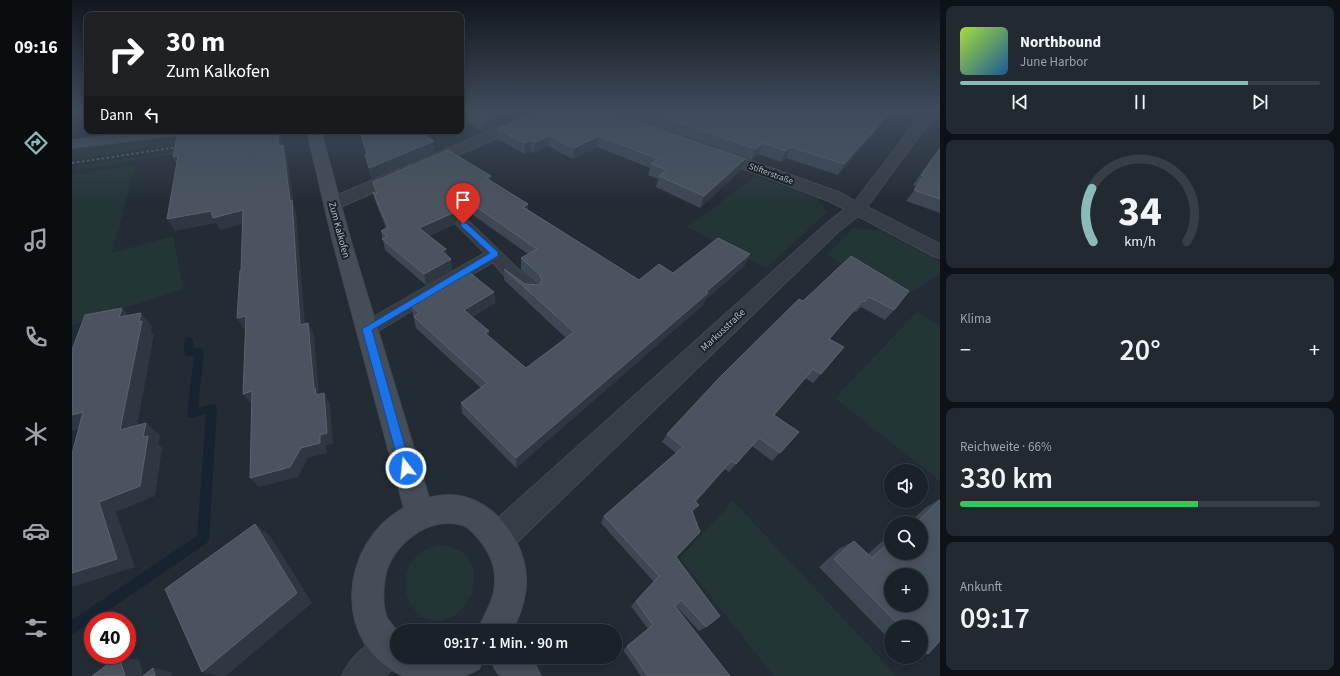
<!DOCTYPE html>
<html lang="de">
<meta charset="utf-8">
<style>
body{margin:0;font-family:"Source Sans 3",sans-serif;background:#232930;color:#f1f3f6;height:100vh;display:flex;flex-direction:column;font-size:15px;white-space:nowrap}
*{box-sizing:border-box;margin:0}
p{font-size:13px;color:#9fa3a8}
.icon{flex:none;width:22px;height:22px;fill:none;stroke:currentColor;stroke-width:2;stroke-linecap:round;stroke-linejoin:round}
.map{position:relative;flex:1;overflow:hidden}
.panel{display:flex;flex-direction:column;gap:6px;padding:6px;background:#0e1216;width:400px}
.panel>*{flex:none}
.guide{position:absolute;left:12px;top:12px;width:380px;height:122px;border-radius:8px;box-shadow:0 2px 10px #0003,0 0 0 1px #383e45;background:#202124;color:#fff;overflow:hidden}
.tools{position:absolute;left:812px;top:464px;display:grid;gap:8px}
.tools a{display:grid;place-items:center;width:44px;height:44px;border-radius:50%;background:#1a2128;box-shadow:0 2px 10px #0003,0 0 0 1px #383e45;font-size:20px}
.speed{position:absolute;left:12px;top:612px;display:flex;gap:8px;font-size:20px;font-weight:700;text-align:center}
.speed>*{display:grid;place-content:center;width:52px;height:52px;border-radius:50%;background:#1a2128;box-shadow:0 2px 10px #0003,0 0 0 1px #383e45;line-height:1}
.speed .limit{border:6px solid #d22;background:#fff;color:#111}
.pin{position:absolute;display:grid;place-items:center;width:34px;height:34px;color:#fff;margin:-41px -17px;border-radius:50% 50% 50% 0;rotate:-45deg;box-shadow:0 0 4px #0007}
.pin .icon{rotate:45deg}
.me{position:absolute;width:44px;margin:-22px;rotate:344deg;stroke-linejoin:round;filter:drop-shadow(0 0 3px #0008)}
.turn{display:flex;align-items:center;gap:14px;height:84px;padding:0 16px;font-size:18px}
.turn .icon{width:52px;height:52px;stroke-width:2.5}
.turn b{display:block;font-size:28px;line-height:34px}
.then{display:flex;align-items:center;height:38px;padding:0 16px;background:#0003;gap:8px;font-size:15px}
.big{font-size:30px;font-weight:600;line-height:1.1}
.panel .tile{flex:1;display:flex;flex-direction:column;justify-content:center;gap:6px;min-width:0;padding:0 14px;border-radius:8px;background:#232930}
.panel .dial{align-items:center;gap:0}
.dial svg{height:104px;overflow:visible;fill:none;stroke:#383e45;stroke-width:7;stroke-linecap:round;text-anchor:middle}
.dial text{fill:#f1f3f6;stroke:none}
.song{display:flex;align-items:center;gap:12px}
.cover{width:48px;height:48px;border-radius:6px;background:linear-gradient(135deg,hsl(80 70% 55%),hsl(210 70% 35%))}
.played{height:4px;border-radius:2px;background:linear-gradient(90deg,#8bbbb9 80%,#383e45 80%)}
.keys{display:flex;justify-content:space-around;direction:ltr}
.heat{display:flex;justify-content:space-between;align-items:center;font-size:22px;direction:ltr}
.charge{height:6px;border-radius:3px;background:linear-gradient(90deg,#34c759 66%,#383e45 0)}
.trip{position:absolute;left:318px;top:624px;width:232px;height:40px;border-radius:20px;background:#1a2128;box-shadow:0 2px 10px #0003,0 0 0 1px #383e45;font-weight:600;line-height:40px;text-align:center}
main{display:flex;flex:1;min-height:0}
.dock{display:flex;flex-direction:column;width:72px;justify-content:space-around;align-items:center;background:#0a0d10;color:#9fa3a8}
.dock .icon{width:28px;height:28px}
.dock .active{color:#8bbbb9}
.dock b{font-size:18px;color:#f1f3f6}
.map>svg:first-child{display:block}
.green{fill:#243536}
.lines{fill:none;stroke-linecap:round;stroke-linejoin:round}
.stream{fill:#182331;fill-rule:evenodd}
.lane-casing{stroke:#424952;stroke-width:2}
.street-casing{stroke:#424952;stroke-width:2}
.secondary-casing{stroke:#424952;stroke-width:2}
.lane{fill:#363d46;fill-rule:evenodd}
.street{fill:#363d46;fill-rule:evenodd}
.secondary{fill:#444d58;fill-rule:evenodd}
.rail{stroke:#58626d;stroke-width:2;stroke-dasharray:2.5 2.5;stroke-linecap:butt}
.wall{fill:#3e4854}
.shaded-wall{fill:#2e3843}
.building{fill:#4a5460;stroke:#5a646f;fill-rule:evenodd}
.route{fill:#1a73e8;stroke:#114b97}
.labels{text-anchor:middle;dominant-baseline:central;stroke-width:4;stroke-linejoin:round;paint-order:stroke}
.far-street-label{font-size:9px;fill:#b0b8c2;stroke:#1b222a}
.street-label{font-size:10px;fill:#b0b8c2;stroke:#1b222a}
</style>
<main>
<nav class="dock">
<b>09:16</b>
<svg class="icon active" aria-label="directions" viewBox="0 0 24 24"><path d="M12 3l9 9-9 9-9-9zM9 14v-3h6M13 9l2 2-2 2"/></svg>
<svg class="icon" aria-label="music" viewBox="0 0 24 24"><path d="M9 18V5l10-2v13"/><circle cx="6" cy="18" r="3"/><circle cx="16" cy="16" r="3"/></svg>
<svg class="icon" aria-label="phone" viewBox="0 0 24 24"><path d="M5 4h4l2 5-3 2q2 4 5 5l2-3 5 2v4C11 20 4 13 5 4z"/></svg>
<svg class="icon" aria-label="climate" viewBox="0 0 24 24"><path d="M12 3v18M4 7l16 10M4 17L20 7"/></svg>
<svg class="icon" aria-label="car" viewBox="0 0 24 24"><path d="M5 17H2v-5l4-1 3-4h7l3 4 3 1v5h-3M9 17h6M6 11h13"/><circle cx="7" cy="17" r="2"/><circle cx="17" cy="17" r="2"/></svg>
<svg class="icon" aria-label="filters" viewBox="0 0 24 24"><path d="M4 7h16M4 17h16"/><circle cx="9" cy="7" r="2"/><circle cx="15" cy="17" r="2"/></svg>
</nav>
<div class="map">
<svg width="868" height="676" viewBox="0 0 868 676">
<rect width="100%" height="100%" fill="#232c35"/>
<g class="green">
<polygon points="144,131 131,140 0,160 0,149"/>
<polygon points="207,131 217,131 169,143 4,170 5,166 94,153"/>
<polygon points="63,165 40,253 101,236 111,289 0,325 0,175"/>
<polygon points="684,176 745,198 755,212 694,268 616,227"/>
<polygon points="781,228 810,231 868,262 868,274 827,300 755,255"/>
<polygon points="845,312 868,326 868,481 763,398"/>
<polygon points="661,501 825,676 702,676 608,558"/>
<path d="M367,545C436,550 389,649 346,613C330,599 329,570 345,556C352,550 359,547 367,545Z"/>
</g>
<g class="lines">
<path class="stream" d="M117,337L120,338L122,348H130L132,351L126,408L140,404L144,405L145,408L137,539L135,543L0,635V620L125,536L134,414L120,418L116,417L115,414L122,356H114C111,351 111,342 114,338Z"/>
<g class="lane-casing">
<path id="lane" d="M391,220L396,221C420,243 441,266 466,287L468,291L466,295C450,300 430,273 421,262L301,334L295,336L289,334L286,329L289,324L413,253L384,224L386,221Z"/>
</g>
<g class="street-casing">
<g id="street">
<polygon points="467,110 484,110 482,113 266,208 260,209 254,208 252,204 254,200"/>
<polygon points="853,110 866,110 795,207 868,244 868,258 861,256 786,216 767,231 438,549 427,553 416,549 412,538 416,527 755,223 773,209 757,201 638,156 636,153 638,150 648,150 769,193 783,201"/>
<path d="M317,632L325,635V657H331L329,661L313,676H270C278,657 298,640 317,632Z"/>
</g>
</g>
<g class="secondary-casing">
<g id="secondary">
<polygon points="73,131 115,131 113,134 108,135 0,148 0,140"/>
<path d="M235,131H249L279,242L357,498C407,482 452,531 454,578C455,597 448,615 440,631H405C411,618 419,606 422,592C426,571 420,555 407,539C403,534 397,527 391,525C358,515 320,543 313,576C311,588 310,606 315,618C318,623 324,628 325,633C327,640 325,650 325,657H412L407,669L392,676H332C259,646 267,543 332,508L261,242Z"/>
<polygon points="418,657 458,657 463,664 469,676 428,676 423,669"/>
</g>
</g>
<use href="#lane" class="lane"/>
<use href="#street" class="street"/>
<use href="#secondary" class="secondary"/>
<polyline class="rail" points="0,163 113,146"/>
</g>
<g class="wall">
<polygon points="389,110 464,110 412,132 389,119"/>
<polygon points="471,110 669,170 628,208 584,187 586,179 576,175 578,168 525,147 501,159 476,146 462,153 458,151 452,154 426,139 426,129"/>
<polygon points="537,110 822,110 766,175 714,158 709,162 686,154 680,160"/>
<polygon points="288,131 345,131 363,152 300,179 293,154 295,154"/>
<polygon points="868,148 868,213 834,201 845,187 841,185"/>
<polygon points="419,181 456,204 456,210 567,280 601,273 678,254 672,266 633,300 631,305 444,468 390,413 389,403 409,388 344,328 339,306 366,290 365,285 422,292 423,303 400,317 417,337 454,368 494,338 432,280 432,269 453,284 466,285 449,270 449,258 456,254 401,215 386,220 383,224 357,236 374,249 375,255 380,270 354,285 313,250 309,231 314,228 304,203 301,192 304,194 301,182"/>
<polygon points="779,256 822,310 813,320 789,307 784,312 782,311 758,339 749,374 741,383 733,378 702,415 727,432 700,461 680,446 657,472 653,469 624,502 604,557 634,627 627,631 604,606 603,606 658,676 569,676 551,650 576,629 559,606 582,582 529,523 532,516 604,453 590,442 595,434 731,301"/>
<polygon points="868,499 868,641 856,654 849,655 849,627 819,627 819,641 747,567 767,549 782,541 796,554 819,533 819,553 849,523 834,523 840,520 853,508"/>
</g>
<g class="shaded-wall">
<polygon points="0,110 15,110 15,111 0,123"/>
<polygon points="440,110 464,110 412,132 411,121"/>
<polygon points="820,110 822,110 766,175 772,164"/>
<polygon points="205,131 208,131 211,158 207,146"/>
<polygon points="477,136 476,146 462,153 463,142"/>
<polygon points="527,136 525,147 501,159 502,148"/>
<polygon points="459,140 458,151 452,154 453,143"/>
<polygon points="362,141 363,152 300,179 297,168"/>
<polygon points="691,143 686,154 680,160 684,149"/>
<polygon points="211,145 215,157 222,205 224,212 234,336 228,325 218,201"/>
<polygon points="719,147 714,158 709,162 714,151"/>
<polygon points="106,156 107,169 101,157"/>
<polygon points="673,159 669,170 628,208 632,196"/>
<polygon points="419,176 419,187 414,178"/>
<polygon points="400,204 401,215 386,220 383,224 349,240 347,228 385,208"/>
<polygon points="456,204 455,215 451,207"/>
<polygon points="171,210 177,222 148,230 144,223 103,231 95,219 139,211"/>
<polygon points="374,249 375,260 370,251"/>
<polygon points="678,254 672,266 633,300 631,305 444,468 444,458"/>
<polygon points="379,259 380,270 354,285 352,274"/>
<polygon points="422,292 423,303 393,322 392,310"/>
<polygon points="790,301 782,311 750,348 757,339"/>
<polygon points="50,308 62,321 47,317"/>
<polygon points="69,313 80,326 79,332 82,335 62,442 48,430"/>
<polygon points="174,316 181,328 172,329 165,318"/>
<polygon points="236,323 242,335 247,395 244,395 242,389"/>
<polygon points="417,331 417,342 413,333"/>
<polygon points="180,391 180,405 171,394"/>
<polygon points="252,393 258,404 261,444 254,445 255,453 236,458 226,477 187,487 178,478 229,448 248,435"/>
<polygon points="11,412 27,424 0,431 0,415"/>
<polygon points="74,423 88,435 86,444 90,448 83,496 44,512 63,567 0,587 0,573 27,502 71,437"/>
<polygon points="183,524 199,537 240,603 154,676 147,676 130,672"/>
<polygon points="47,656 67,660 72,676 53,676"/>
<polygon points="81,668 99,672 100,676 83,676"/>
</g>
<g class="building">
<polygon points="390,110 440,110 411,121"/>
<polygon points="471,110 534,110 673,159 632,196 587,176 595,170 579,164 586,159 527,136 502,148 477,136 463,142 459,140 453,143 426,129"/>
<polygon points="569,110 820,110 772,164 719,147 714,151 691,143 684,149"/>
<polygon points="106,131 205,131 207,146 211,145 218,201 220,200 228,325 236,323 242,389 243,388 244,395 252,393 255,433 248,435 248,443 229,448 218,467 178,478 180,391 171,394 174,316 165,318 168,271 169,271 171,210 141,218 139,211 95,219 106,156 101,157"/>
<polygon points="288,131 345,131 362,141 297,168 293,154 295,154"/>
<polygon points="868,148 868,199 842,190 852,176 849,175"/>
<polygon points="376,150 419,176 414,178 456,204 451,207 567,280 587,264 601,273 646,238 678,254 634,292 636,293 444,458 389,403 415,383 342,317 347,313 339,306 369,288 365,285 393,269 422,292 392,310 417,331 413,333 454,368 502,332 432,269 453,284 467,285 470,280 468,275 449,258 465,249 400,204 385,208 381,213 347,228 374,249 370,251 379,259 352,274 310,239 315,236 309,231 316,227 301,192 305,194 301,182"/>
<polygon points="779,256 837,291 822,310 797,297 792,302 790,301 757,339 772,347 749,374 741,369 702,415 727,432 708,453 687,438 664,464 659,461 623,501 627,505 620,511 628,532 604,557 648,616 634,627 609,600 603,606 658,676 576,676 555,646 581,625 564,601 587,576 532,516 611,447 595,434 648,377 727,299 731,301"/>
<polygon points="50,308 47,317 69,313 67,322 70,321 48,430 74,423 71,437 76,436 68,486 27,502 45,559 0,573 0,454 11,412 0,415 0,350 13,315"/>
<path d="M868,500V641L856,654L849,647V627H829L762,559L782,541L800,558L819,540V553H849V523H844ZM819,575H849V605H819Z"/>
<polygon points="840,520 844,523 837,523"/>
<polygon points="183,524 225,593 130,672 93,589"/>
<polygon points="47,656 53,676 20,676"/>
<polygon points="81,668 83,676 71,676"/>
</g>
<linearGradient id="sky" x2="0" y2="1"><stop stop-color="#13181d"/><stop offset="0.54" stop-color="#3f4b5c"/><stop offset="1" stop-color="#3f4b5c" stop-opacity="0"/></linearGradient>
<rect width="868" height="204" fill="url(#sky)"/>
<polygon class="route" points="389,223 394,223 426,252 426,256 300,330 339,468 338,471 334,473 330,471 328,468 290,329 418,253 389,226"/>
<g class="labels">
<g class="far-street-label">
<text transform="translate(699 174) rotate(20)">Stifterstraße</text>
</g>
<g class="street-label">
<text transform="translate(267 230) rotate(75)">Zum Kalkofen</text>
<text transform="translate(651 330) rotate(-43)">Markusstraße</text>
</g>
</g>
</svg>
<div class="tools">
<a><svg class="icon" aria-label="sound" viewBox="0 0 24 24"><path d="M4 9h4l5-4v14l-5-4H4zM17 9q2 3 0 6"/></svg></a>
<a><svg class="icon" aria-label="search" viewBox="0 0 24 24"><circle cx="10" cy="10" r="6"/><path d="M15 15l6 6"/></svg></a>
<a>+</a>
<a>−</a>
</div>
<div class="speed"><div class="limit">40</div></div>
<div class="pin" style="left:391px;top:224px;background:#d93025"><svg class="icon" aria-label="arrive" viewBox="0 0 24 24"><path d="M6 21V4h12l-3 4 3 4H6"/></svg></div>
<svg class="me" style="left:334px;top:468px" viewBox="-20 -20 40 40"><circle r="17" fill="#1a73e8" stroke="#fff" stroke-width="3"/><path d="M0-11L8 9 0 5-8 9z" fill="#fff"/></svg>
<div class="trip">09:17 · 1 Min. · 90 m</div>
<div class="guide">
<div class="turn"><svg class="icon" aria-label="right" viewBox="0 0 24 24"><path d="M7 20v-9h11M14 6l5 5-5 5"/></svg><div><b>30 m</b>Zum Kalkofen</div></div>
<div class="then">Dann<svg class="icon" aria-label="left" viewBox="0 0 24 24"><path d="M17 20v-9H6M10 6l-5 5 5 5"/></svg></div>
</div>
</div>
<section class="panel">
<div class="tile">
<div class="song"><i class="cover"></i><div><b>Northbound</b><p>June Harbor</p></div></div>
<div class="played"></div>
<div class="keys"><svg class="icon" aria-label="previous" viewBox="0 0 24 24"><path d="M18 5L8 12l10 7zM5 5v14"/></svg><svg class="icon" aria-label="pause" viewBox="0 0 24 24"><path d="M8 5v14M16 5v14"/></svg><svg class="icon" aria-label="next" viewBox="0 0 24 24"><path d="M6 5l10 7-10 7zM19 5v14"/></svg></div>
</div>
<div class="tile dial"><svg viewBox="0 0 100 80">
<path d="M14 69A42 42 0 1 1 86 69"/>
<path d="M14 69A42 42 0 0 1 13 28" stroke="#8bbbb9"/>
<text x="50" y="56" font-size="32" font-weight="700">34</text>
<text x="50" y="72" font-size="11">km/h</text>
</svg></div>
<div class="tile"><p>Klima</p>
<div class="heat"><a>−</a><b class="big">20°</b><a>+</a></div>
</div>
<div class="tile"><p>Reichweite · 66%</p><b class="big">330 km</b><div class="charge"></div></div>
<div class="tile"><p>Ankunft</p><b class="big">09:17</b></div>
</section>
</main>
